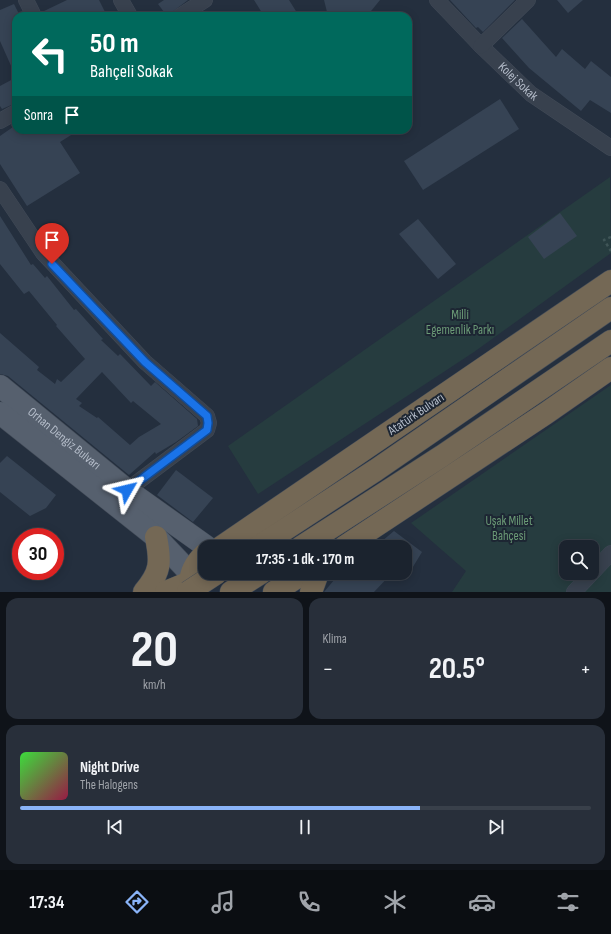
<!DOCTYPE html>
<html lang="tr">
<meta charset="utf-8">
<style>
body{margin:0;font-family:"Sofia Sans Condensed",sans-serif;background:#282f3a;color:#f1f3f6;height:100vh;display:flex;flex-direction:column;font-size:15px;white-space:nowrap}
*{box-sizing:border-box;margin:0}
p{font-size:13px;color:#a0a4aa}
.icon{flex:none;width:22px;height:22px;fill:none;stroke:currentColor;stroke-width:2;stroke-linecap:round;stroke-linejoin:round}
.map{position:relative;height:592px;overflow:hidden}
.sheet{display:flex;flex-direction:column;gap:6px;padding:6px;background:#0f1319;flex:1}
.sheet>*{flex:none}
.hud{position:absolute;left:12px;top:12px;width:400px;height:122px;border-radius:12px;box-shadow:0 2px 10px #0003,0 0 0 1px #39404a;background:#00695c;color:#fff;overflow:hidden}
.controls{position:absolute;left:559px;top:540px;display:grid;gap:8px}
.controls a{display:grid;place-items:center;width:40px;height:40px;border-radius:8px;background:#1b232e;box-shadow:0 2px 10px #0003,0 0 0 1px #39404a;font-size:20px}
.speed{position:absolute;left:12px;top:528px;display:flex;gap:8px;font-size:20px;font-weight:700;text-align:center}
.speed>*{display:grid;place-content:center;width:52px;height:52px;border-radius:50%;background:#1b232e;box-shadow:0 2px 10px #0003,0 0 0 1px #39404a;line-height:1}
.speed .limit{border:6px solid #d22;background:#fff;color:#111}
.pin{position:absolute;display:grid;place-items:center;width:34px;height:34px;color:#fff;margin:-41px -17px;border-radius:50% 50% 50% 0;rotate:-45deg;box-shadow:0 0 4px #0007}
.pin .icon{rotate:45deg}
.me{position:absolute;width:44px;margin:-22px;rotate:53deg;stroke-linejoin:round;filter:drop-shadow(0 0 3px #0008)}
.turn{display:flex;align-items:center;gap:14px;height:84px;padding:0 12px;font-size:18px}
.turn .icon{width:52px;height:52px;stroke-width:2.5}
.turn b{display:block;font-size:28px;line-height:34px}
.then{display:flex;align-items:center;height:38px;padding:0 12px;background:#0003;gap:8px;font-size:15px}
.big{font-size:30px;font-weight:700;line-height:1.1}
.sheet .widget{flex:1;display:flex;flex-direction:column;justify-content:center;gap:6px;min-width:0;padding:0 14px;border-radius:12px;background:#282f3a}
.sheet .dial{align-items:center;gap:0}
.dial b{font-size:52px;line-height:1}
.song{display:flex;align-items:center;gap:12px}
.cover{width:48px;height:48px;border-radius:6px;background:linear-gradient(135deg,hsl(120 70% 55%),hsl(340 70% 35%))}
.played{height:4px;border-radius:2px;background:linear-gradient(90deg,#8ab4f8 70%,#39404a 70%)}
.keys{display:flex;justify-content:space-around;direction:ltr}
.heat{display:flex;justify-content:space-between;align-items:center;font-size:22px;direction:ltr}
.sheet .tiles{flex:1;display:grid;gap:6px;grid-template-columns:1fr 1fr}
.widget:last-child{grid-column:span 2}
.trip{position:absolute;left:198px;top:540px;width:214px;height:40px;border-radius:12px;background:#1b232e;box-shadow:0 2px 10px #0003,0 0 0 1px #39404a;font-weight:700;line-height:40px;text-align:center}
.dock{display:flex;height:64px;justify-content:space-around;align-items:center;background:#0b0e12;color:#a0a4aa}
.dock .icon{width:28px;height:28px}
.dock .on{color:#8ab4f8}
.dock b{font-size:18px;color:#f1f3f6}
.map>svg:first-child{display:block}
.green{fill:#263c3f;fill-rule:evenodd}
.building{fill:#364354;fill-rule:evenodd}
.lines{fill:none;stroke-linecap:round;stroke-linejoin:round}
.street-casing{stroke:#414a57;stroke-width:16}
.primary-casing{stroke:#414a57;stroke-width:23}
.highway-casing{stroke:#434c59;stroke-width:23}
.path{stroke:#3f5557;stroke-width:2.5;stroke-dasharray:3 3;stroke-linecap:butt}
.street{stroke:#38414e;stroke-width:15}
.primary{stroke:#56606e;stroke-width:22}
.highway{stroke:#746855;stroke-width:22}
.highway-bridge-casing{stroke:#434c59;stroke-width:23;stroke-linecap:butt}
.highway-bridge{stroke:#746855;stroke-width:22}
.route-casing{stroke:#114b97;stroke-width:10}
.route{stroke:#1a73e8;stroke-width:7}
.labels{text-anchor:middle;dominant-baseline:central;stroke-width:4;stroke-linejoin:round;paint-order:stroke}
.street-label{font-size:13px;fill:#b4bcc9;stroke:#1d2633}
.park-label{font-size:13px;fill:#6b9a76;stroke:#1d2633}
</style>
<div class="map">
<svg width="611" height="592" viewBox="0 0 611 592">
<rect width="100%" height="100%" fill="#242f3e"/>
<g class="green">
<polygon points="610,177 611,253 474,352 258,494 228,446"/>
<path d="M611,385V592H452L466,571L411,523ZM566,547H592V573H566Z"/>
</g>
<g class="building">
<polygon points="67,0 99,0 107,16 43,16 42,12"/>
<polygon points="164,0 188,0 167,16 158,4"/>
<polygon points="254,0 289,0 299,16 264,16"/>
<polygon points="324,0 380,0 367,16 328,16"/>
<polygon points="450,0 515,0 483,32 478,27 476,28"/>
<polygon points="557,0 583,0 568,13"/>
<polygon points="14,4 20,16 16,16 16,77 0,41 0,10"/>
<polygon points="522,19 556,57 562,49 585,69 591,61 611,77 611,113 590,100 581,111 529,68 502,38"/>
<polygon points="13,79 16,85 16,103 2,109 0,106 0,86"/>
<polygon points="500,99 519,129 423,190 404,161"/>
<polygon points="16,122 16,130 79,130 60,142 80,173 27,206 0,164 0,136 13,127 11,125"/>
<polygon points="560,213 577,236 544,259 528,237"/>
<path d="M0,216L31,265L33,264L45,278L47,276L74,310L76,309L103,339L101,340L118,356L120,354L151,386L155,382L197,419L198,426L176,442L156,454L155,452L129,475L8,376L0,374V333L39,367L37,370L55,384L57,379L61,382L85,359L56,326L57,325L29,291L24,294L0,264ZM102,372L131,403L133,401L161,424L139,437L130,445L98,417L97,418L79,406L82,403L76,399Z"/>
<polygon points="418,219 456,264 438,279 399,234"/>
<polygon points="7,456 56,495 46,508 30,516 0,492 0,463"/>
<polygon points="176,470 213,498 193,522 157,495"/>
<polygon points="394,531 422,552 405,580 405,547 375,547"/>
<polygon points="340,573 343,573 348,577 352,573 392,573 374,592 324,592"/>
</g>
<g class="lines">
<g class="street-casing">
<g id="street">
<polyline points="26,0 34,16"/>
<polyline points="121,0 130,16"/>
<path id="s1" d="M437,0L481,46L531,94L611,148"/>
<polyline points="180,16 205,0"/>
<polyline points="481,46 528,0"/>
<polyline points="0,121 16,112"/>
<polyline points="0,189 43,253 145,362 207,416 209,423 207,430 127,490"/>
<polyline points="574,592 611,553"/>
</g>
</g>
<g class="primary-casing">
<g id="primary">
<path id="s2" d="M0,386L127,490L207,547"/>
<polyline points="0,413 156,537 191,574"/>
</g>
</g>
<g class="highway-casing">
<g id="highway">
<polyline points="221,547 611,281"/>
<polyline points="258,547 376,470 611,308"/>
<polyline points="301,547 442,456 611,341"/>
<polyline points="344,547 545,414 611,368"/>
<path d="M144,592C161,572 161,562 156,537"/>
<polyline points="166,592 190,582"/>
<path d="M191,592C188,577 194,564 205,554"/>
<polyline points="231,592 261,573"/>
<polyline points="274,592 304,573"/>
<polyline points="311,592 318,573"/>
</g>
</g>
<polyline class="path" points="611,237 604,240 611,251"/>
<use href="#street" class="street"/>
<use href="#primary" class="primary"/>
<use href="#highway" class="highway"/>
<g class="highway-bridge-casing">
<polyline id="highway-bridge" points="188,592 217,573"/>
</g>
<use href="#highway-bridge" class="highway-bridge"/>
</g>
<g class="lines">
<g class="route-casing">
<polyline id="route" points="52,264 145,362 207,416 208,423 207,430 127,490"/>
</g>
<use href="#route" class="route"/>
</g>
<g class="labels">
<g class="street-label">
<text stroke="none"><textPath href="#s1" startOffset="115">Kolej Sokak</textPath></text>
<text transform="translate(416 414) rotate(-34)">Atatürk Bulvarı</text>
<text stroke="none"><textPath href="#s2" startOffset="83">Orhan Dengiz Bulvarı</textPath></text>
</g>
<g class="park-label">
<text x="460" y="315">Milli<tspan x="460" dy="15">Egemenlik Parkı</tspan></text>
<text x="509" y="521">Uşak Millet<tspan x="509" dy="15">Bahçesi</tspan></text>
</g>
</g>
</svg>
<div class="controls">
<a><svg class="icon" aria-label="search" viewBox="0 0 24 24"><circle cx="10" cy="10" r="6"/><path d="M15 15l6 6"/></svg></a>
</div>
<div class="speed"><div class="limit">30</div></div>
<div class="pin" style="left:52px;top:264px;background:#d93025"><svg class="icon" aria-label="arrive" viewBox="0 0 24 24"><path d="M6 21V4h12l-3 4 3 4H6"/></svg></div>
<svg class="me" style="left:127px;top:490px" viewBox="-20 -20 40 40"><path d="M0-17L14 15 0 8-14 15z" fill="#1a73e8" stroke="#fff" stroke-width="4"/></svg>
<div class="trip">17:35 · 1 dk · 170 m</div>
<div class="hud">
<div class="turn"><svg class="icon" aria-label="left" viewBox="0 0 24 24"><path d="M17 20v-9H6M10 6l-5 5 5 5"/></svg><div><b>50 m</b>Bahçeli Sokak</div></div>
<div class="then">Sonra<svg class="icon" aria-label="arrive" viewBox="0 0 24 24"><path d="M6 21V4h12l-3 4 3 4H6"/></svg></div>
</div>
</div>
<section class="sheet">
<div class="tiles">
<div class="widget dial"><b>20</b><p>km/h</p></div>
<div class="widget"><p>Klima</p>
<div class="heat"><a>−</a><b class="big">20.5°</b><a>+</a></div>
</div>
<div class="widget">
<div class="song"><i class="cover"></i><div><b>Night Drive</b><p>The Halogens</p></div></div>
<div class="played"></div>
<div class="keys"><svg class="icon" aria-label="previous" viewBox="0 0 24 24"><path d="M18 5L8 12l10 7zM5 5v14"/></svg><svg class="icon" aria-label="pause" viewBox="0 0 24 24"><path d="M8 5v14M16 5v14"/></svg><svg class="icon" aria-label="next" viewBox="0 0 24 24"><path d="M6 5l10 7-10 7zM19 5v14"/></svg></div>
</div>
</div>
</section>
<nav class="dock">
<b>17:34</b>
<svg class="icon on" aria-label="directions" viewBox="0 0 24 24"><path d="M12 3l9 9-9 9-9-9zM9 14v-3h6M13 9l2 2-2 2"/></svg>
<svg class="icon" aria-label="music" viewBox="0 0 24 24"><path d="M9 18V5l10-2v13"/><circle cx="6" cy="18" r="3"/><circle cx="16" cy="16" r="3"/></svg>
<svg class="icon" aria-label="phone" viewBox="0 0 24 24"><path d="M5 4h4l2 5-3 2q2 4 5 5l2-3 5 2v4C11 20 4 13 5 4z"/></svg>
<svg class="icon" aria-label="climate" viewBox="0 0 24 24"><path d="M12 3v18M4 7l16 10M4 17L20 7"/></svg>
<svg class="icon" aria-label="car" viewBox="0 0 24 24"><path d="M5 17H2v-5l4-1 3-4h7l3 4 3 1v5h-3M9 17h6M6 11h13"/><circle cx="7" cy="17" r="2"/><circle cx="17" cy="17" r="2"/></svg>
<svg class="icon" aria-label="filters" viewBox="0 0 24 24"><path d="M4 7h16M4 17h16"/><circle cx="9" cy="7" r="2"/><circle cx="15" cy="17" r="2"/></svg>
</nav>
